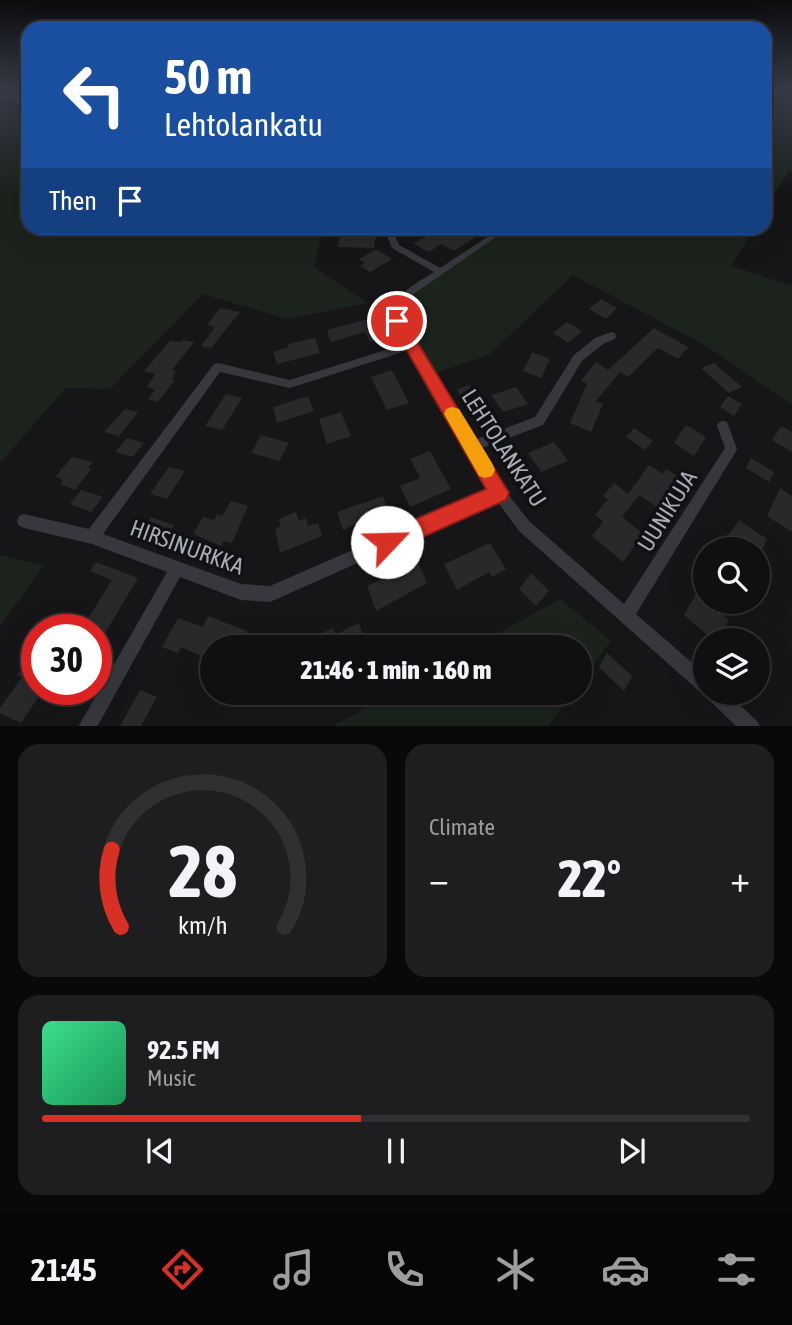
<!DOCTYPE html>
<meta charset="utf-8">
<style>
body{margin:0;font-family:"Asap Condensed",sans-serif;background:#1e1e20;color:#f1f3f6;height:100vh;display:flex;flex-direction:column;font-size:26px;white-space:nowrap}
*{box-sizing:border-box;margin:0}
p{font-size:23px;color:#9c9d9f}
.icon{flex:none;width:38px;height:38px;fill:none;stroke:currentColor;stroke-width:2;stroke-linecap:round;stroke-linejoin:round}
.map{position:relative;height:726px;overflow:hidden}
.panel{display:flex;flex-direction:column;gap:18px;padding:18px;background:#09090a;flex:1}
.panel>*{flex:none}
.top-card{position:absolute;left:21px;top:21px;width:751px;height:214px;border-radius:21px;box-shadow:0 7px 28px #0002,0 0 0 2px #303032;background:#1a4fa0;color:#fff;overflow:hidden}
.tools{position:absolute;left:693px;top:537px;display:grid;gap:14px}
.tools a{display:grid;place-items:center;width:77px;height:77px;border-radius:50%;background:#101012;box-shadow:0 7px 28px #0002,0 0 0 2px #303032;font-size:35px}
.speed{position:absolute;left:21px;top:614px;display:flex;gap:14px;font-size:35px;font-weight:700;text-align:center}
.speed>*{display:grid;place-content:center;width:91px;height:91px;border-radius:50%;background:#101012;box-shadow:0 7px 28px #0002,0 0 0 2px #303032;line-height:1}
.speed .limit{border:10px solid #d22;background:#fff;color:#111}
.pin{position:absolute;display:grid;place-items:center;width:60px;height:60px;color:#fff;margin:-30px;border:4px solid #fff;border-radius:50%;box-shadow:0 2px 7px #0007}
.me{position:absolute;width:77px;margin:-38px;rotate:66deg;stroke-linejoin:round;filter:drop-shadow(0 0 5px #0008)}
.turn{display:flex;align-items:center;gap:24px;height:147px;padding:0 28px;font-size:32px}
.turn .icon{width:91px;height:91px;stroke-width:2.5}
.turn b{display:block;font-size:49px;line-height:60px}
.then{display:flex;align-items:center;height:66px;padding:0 28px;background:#0003;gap:14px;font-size:26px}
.big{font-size:52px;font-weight:800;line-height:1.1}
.panel .card{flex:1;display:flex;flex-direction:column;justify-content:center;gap:10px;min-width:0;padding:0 24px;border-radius:21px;background:#1e1e20}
.panel .dial{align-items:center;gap:0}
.dial svg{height:182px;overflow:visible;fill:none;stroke:#303032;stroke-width:7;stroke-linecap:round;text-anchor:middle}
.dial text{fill:#f1f3f6;stroke:none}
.song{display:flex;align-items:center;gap:21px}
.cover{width:84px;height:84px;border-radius:10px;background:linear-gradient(135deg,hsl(150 70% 55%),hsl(150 70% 35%))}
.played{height:7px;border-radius:4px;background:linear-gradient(90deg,#d93025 45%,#303032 45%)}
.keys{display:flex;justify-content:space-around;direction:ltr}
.heat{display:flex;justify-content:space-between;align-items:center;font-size:38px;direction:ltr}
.panel .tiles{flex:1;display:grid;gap:18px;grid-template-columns:1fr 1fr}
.card:last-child{grid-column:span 2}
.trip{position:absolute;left:200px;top:635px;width:392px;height:70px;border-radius:35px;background:#101012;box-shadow:0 7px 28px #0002,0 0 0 2px #303032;font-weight:800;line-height:70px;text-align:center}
.tab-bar{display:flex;height:112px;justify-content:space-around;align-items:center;background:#060607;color:#9c9d9f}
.tab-bar .icon{width:49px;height:49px}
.tab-bar .on{color:#d93025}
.tab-bar b{font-size:32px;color:#f1f3f6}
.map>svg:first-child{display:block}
.green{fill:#1c231d}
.building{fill:#29292c}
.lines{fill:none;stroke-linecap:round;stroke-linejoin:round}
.street{fill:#37383d;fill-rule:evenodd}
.rail-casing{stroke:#4a4c52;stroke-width:3.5}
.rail{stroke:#111113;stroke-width:2;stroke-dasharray:5;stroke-linecap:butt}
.route{fill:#d93025;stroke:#8d1f18;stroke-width:2}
.slow{fill:#f59e0b}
.labels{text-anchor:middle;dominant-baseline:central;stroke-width:7;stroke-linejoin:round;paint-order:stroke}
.near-street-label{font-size:23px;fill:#a8adb8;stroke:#111113}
</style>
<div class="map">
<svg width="792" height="727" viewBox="0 0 792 727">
<rect width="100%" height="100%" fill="#161618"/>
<g class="green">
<polygon points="765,93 792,99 792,171 789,170 765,210"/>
<polygon points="28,98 28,228 323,228 314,267 368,303 287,319 203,294 110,389 66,388 0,463 0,104"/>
<path d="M505,228H754L731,266L792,286V405L706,346L573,275L489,355L429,375C413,349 384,320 409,293Z"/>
<polygon points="0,555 44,565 0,626"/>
<polygon points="560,599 611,641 579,684 579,648 474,647"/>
<polygon points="393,693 573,693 548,726 333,726"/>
</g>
<g class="building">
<polygon points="465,228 479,235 454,251 441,244 429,252 413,243 443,229"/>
<polygon points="341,232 376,234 374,248 337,247"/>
<polygon points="376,249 392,259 370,272 360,266 365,263 359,259"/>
<polygon points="601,299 617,308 606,319 589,309"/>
<polygon points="220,308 240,312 211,348 201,346 215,327 207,325"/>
<polygon points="372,318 385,338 370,342 365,332 331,342 327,330"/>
<polygon points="567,322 582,331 568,343 553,333"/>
<polygon points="654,328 688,347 678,359 658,348 628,377 620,372 596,401 603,404 591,432 570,423 587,384 581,380 596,362 608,370"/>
<polygon points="315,338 320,353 277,364 273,352 289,347 288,344"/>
<polygon points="183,340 194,342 172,370 176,371 172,379 175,380 158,402 148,399 155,390 147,387 155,374 144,371 170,341 181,342"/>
<polygon points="532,352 550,359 541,378 523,371"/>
<polygon points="714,363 742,387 729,393 701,368"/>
<polygon points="392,370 409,403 387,410 371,377"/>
<polygon points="469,385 479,401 466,406 457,390"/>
<polygon points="516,387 528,404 503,412 491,395"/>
<polygon points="226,394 242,398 222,430 205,426"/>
<polygon points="308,396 314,411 277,423 273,407"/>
<polygon points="728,396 742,404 734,416 720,407"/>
<polygon points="125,409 138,412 119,436 104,432"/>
<polygon points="341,412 351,436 327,444 319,419"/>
<polygon points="686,425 706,437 694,456 674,443"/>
<polygon points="781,426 792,432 792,452 772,440"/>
<polygon points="634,428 653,441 645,450 626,437"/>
<polygon points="261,435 289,443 279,461 251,453"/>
<polygon points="127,438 144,443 133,457 115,452"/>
<polygon points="554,442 568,461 541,472 528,453"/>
<polygon points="430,451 451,489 410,507 400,486 420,478 410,459"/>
<polygon points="72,457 93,462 88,468 91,469 75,490 60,484 63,481 56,476"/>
<polygon points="751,458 774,472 769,482 746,468"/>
<polygon points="649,465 663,474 666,469 681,478 661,510 639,495 622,517 643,534 623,562 592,536 603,522 595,515 608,499 603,496 614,483 628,494"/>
<polygon points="169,467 185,471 167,499 150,494"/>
<polygon points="533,476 547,497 533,503 519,481"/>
<polygon points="780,488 792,496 792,532 767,516"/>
<polygon points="81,490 103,497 91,512 70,504"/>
<polygon points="383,496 388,510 343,530 337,512"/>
<polygon points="231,501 248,506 232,543 223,541 221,546 193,534 203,517 214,520 217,514 222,516"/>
<polygon points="296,512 299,521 306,518 308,526 318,523 322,536 280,553 275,529 280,526 279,519"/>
<polygon points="151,517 174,525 168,535 145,527"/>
<polygon points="739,520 767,539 762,550 725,550 727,545 724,542"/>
<polygon points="490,543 506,569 492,577 489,572 457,590 444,564"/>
<polygon points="416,557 427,583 376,611 367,586 385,578 384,576"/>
<polygon points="96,562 138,578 96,648 96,630 81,630 112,580 90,571"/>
<polygon points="531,573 549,591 536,606 519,589"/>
<polygon points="705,577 705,602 732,602 725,617 729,620 722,635 717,631 713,640 684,615"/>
<polygon points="208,616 247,631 239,648 212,648 212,652 207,650 203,657 181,647 178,653 162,647 178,618 203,627"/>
<polygon points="359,623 367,648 307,648 324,640 322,633 333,628 335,635"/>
<polygon points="37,647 37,690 43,690 21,723 0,713 0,708 22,677 17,675"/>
<polygon points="607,653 632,676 624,691 599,667"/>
<polygon points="47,690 86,690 77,703"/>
<polygon points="140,690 157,697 141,726 120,726"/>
</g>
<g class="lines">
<path class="street" d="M389,228H397L396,238L399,245L440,268L501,228H509L412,295L404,304L402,321L474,440L535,417L574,355L595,338L611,332L615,333L616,336L615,339L603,344L582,361L543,425L479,449L504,489L529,521L624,604L725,448L717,426L719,422L723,421L727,422L737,449L735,453L636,614L705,674V693H727L757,721L760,727H737L708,699L706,693L699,691L519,531L497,501L270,602L241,600L180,577L97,727H78L167,572L92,544L24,528L19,526L17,521L19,516L24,514L89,529L214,364L218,363L290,380L405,344C401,337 393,327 392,320C390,295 417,283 434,272L392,248L388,238ZM409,350L490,490L270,586L241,584L103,534L220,372L290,388Z"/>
<g class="rail-casing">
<polyline id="rail" points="0,100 28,94"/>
</g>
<use href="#rail" class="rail"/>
</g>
<linearGradient id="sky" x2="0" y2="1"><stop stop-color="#0c0c0d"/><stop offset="0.47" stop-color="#363c48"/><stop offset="1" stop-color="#363c48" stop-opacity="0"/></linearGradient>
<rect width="792" height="192" fill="url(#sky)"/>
<polygon class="route" points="397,316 402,317 509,493 506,500 387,553 380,549 377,542 380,534 486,489 390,321"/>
<polygon class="slow" points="452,407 459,409 492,463 495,470 492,476 485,478 479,476 444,414 446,409"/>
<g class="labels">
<g class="near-street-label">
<text transform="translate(504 448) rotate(57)">LEHTOLANKATU</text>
<text transform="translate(667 511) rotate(-58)">UUNIKUJA</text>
<text transform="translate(187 547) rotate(20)">HIRSINURKKA</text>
</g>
</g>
</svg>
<div class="tools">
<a><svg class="icon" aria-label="search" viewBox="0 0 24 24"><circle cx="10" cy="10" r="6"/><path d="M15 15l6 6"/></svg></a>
<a><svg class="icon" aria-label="layers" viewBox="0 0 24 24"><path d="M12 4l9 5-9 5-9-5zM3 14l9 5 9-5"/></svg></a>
</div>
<div class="speed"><div class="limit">30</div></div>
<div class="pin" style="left:397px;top:321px;background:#d93025"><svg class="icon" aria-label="arrive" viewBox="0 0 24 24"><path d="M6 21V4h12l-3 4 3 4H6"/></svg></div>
<svg class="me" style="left:387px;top:542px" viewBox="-20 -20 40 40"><circle r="19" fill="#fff"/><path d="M0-13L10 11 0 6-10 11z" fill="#d93025"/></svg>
<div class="trip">21:46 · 1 min · 160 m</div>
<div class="top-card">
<div class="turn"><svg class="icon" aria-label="left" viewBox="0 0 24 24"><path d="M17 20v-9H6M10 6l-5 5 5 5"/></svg><div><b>50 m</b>Lehtolankatu</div></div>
<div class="then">Then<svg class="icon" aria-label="arrive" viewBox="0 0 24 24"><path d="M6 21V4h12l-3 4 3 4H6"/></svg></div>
</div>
</div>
<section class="panel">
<div class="tiles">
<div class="card dial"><svg viewBox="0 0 100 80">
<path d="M14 69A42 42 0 1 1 86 69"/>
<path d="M14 69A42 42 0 0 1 10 35" stroke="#d93025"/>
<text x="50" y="56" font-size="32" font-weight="700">28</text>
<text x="50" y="72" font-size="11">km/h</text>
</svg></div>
<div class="card"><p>Climate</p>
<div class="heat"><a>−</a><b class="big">22°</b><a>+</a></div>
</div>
<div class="card">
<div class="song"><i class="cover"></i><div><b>92.5 FM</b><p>Music</p></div></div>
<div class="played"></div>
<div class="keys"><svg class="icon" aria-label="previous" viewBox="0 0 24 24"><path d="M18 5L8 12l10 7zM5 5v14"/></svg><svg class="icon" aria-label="pause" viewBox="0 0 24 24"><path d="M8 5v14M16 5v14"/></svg><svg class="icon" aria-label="next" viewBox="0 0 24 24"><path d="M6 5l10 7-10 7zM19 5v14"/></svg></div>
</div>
</div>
</section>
<nav class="tab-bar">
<b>21:45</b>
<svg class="icon on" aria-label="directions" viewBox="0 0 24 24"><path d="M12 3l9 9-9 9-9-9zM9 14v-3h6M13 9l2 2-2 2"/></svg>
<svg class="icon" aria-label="music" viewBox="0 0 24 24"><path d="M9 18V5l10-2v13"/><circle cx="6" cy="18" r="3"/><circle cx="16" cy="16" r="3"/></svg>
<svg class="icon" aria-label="phone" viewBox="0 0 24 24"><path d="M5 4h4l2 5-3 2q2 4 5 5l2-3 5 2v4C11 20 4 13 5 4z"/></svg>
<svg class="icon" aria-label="climate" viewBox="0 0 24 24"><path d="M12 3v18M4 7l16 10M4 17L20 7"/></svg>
<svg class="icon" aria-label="car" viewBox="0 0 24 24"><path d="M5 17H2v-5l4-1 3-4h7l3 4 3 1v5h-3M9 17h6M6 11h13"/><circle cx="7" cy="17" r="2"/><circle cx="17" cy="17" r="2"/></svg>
<svg class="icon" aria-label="filters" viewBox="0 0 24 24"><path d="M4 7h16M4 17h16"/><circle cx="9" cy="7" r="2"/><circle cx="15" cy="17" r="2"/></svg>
</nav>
